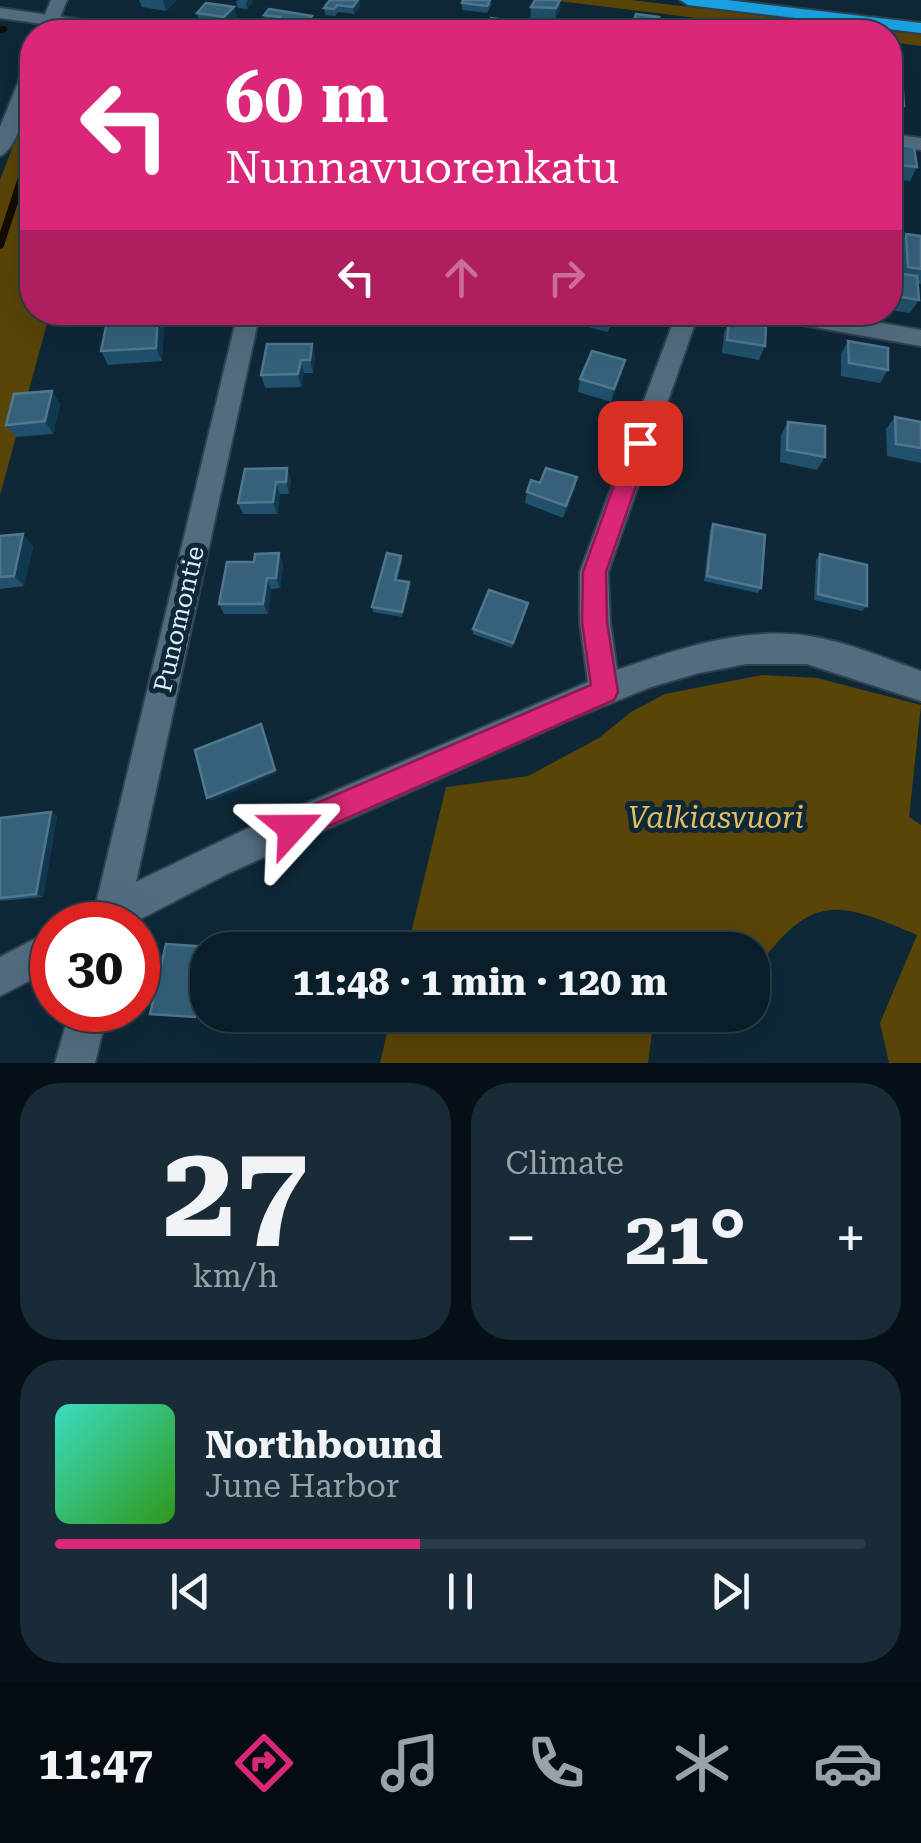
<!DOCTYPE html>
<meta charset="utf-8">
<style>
body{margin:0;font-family:"Roboto Serif",serif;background:#182b36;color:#f1f3f6;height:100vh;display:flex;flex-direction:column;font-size:38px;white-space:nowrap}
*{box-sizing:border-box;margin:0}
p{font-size:32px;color:#99a2a8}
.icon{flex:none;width:55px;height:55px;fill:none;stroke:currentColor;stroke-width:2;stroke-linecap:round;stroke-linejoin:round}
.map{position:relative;height:1063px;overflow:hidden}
.drawer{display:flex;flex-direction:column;gap:20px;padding:20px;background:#061017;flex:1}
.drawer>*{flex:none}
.guide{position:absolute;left:20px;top:20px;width:882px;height:305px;border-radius:40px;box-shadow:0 10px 40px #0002,0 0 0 2px #2a3c47;background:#db2777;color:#fff;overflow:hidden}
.speed{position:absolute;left:30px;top:902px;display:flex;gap:20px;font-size:50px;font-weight:700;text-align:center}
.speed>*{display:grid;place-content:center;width:130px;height:130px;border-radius:50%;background:#0a1e2a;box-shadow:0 10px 40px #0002,0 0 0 2px #2a3c47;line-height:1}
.speed .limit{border:15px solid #d22;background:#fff;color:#111}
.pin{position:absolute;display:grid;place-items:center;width:85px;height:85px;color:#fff;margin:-42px;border-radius:20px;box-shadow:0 5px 15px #0006}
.me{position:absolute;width:110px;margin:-55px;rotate:66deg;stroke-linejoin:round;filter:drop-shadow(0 0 8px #0008)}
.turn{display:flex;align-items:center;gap:35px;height:210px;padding:0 40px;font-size:45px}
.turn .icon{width:130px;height:130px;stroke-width:2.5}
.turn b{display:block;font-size:70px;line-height:85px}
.lanes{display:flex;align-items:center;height:95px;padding:0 40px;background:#0003;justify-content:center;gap:50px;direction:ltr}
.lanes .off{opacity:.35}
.big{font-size:75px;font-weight:700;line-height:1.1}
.drawer .widget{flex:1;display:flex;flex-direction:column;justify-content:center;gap:15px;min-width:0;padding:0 35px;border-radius:40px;background:#182b36}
.drawer .dial{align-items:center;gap:0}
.dial b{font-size:130px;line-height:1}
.song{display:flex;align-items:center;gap:30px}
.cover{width:120px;height:120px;border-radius:15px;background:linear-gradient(135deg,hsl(170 70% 55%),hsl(110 70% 35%))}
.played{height:10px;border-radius:5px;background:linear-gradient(90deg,#db2777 45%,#2a3c47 45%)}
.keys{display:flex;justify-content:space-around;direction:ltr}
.heat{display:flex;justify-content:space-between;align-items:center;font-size:55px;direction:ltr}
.drawer .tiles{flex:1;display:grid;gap:20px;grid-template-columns:1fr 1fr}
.widget:last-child{grid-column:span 2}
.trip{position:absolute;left:190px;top:932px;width:580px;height:100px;border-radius:40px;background:#0a1e2a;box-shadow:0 10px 40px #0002,0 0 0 2px #2a3c47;font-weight:700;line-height:100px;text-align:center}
.menu{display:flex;height:160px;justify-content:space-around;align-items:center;background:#040c11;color:#99a2a8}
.menu .icon{width:70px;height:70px}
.menu .on{color:#db2777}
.menu b{font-size:45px;color:#f1f3f6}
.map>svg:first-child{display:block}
.green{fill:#5a4508}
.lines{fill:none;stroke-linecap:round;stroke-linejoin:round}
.stream-far1{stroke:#140c00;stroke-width:6}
.stream{stroke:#140c00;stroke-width:8}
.minor-casing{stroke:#31414f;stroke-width:4}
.secondary-casing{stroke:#31414f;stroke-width:4}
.trunk-casing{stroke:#31414f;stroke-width:4}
.minor{fill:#536d80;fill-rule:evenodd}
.secondary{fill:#536d80;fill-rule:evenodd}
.trunk{fill:#1aa2e3;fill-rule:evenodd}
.wall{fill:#20506c}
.shaded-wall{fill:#103951}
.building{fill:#35617b;stroke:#50778f;stroke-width:2.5}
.route{fill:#db2777;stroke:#8e194d;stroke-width:2.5}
.labels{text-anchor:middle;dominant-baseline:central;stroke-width:10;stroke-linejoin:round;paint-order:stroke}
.street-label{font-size:25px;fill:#e0effa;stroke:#0e2838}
.near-park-label{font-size:30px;font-style:italic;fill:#e3be61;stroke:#0e2838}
</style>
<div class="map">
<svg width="921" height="1063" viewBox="0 0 921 1063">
<rect width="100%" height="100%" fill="#0e2838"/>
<g class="green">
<polygon points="550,0 631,0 921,35 921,46 890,42 890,32 811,32"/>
<polygon points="32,96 32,312 50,313 0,495 0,180"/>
<path d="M762,675L817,678L921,705L909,817L921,825V1063H889L880,1023L917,935C831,897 810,896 753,973L752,950H407L446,787L528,776L599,738L631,712L665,694Z"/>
<polygon points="391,1015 678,1015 652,1033 648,1063 380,1063"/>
</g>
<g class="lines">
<g class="stream-far1">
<polyline points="0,30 4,29"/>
<polyline points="21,181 32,146"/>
</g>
<polyline class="stream" points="0,245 22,178"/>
<g class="minor-casing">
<g id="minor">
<polygon points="0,8 131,27 139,32 101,32 0,18"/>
<polygon points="890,134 921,138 921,150 890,146"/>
<path d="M238,312H260L136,882L244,830L588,682L580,622V572L677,312H699L608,572L610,622L617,670C677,649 744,626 809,636C848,642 884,658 921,671V701L807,664H746L699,673L651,687L567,721L227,874L129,925H76L81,912L96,904Z"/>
<polygon points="763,312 821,312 921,330 921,346 774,320"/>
<polygon points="52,930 52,969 0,996 0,957"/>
<polygon points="70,1010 108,1010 95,1063 55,1063"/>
</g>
</g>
<g class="secondary-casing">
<g id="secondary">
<polygon points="51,0 67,0 54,32 38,32"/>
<path d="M32,63C33,84 21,147 0,156V127L24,68Z"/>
</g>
</g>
<g class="trunk-casing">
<polygon id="trunk" points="680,0 727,0 921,23 921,33 688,5"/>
</g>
<use href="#minor" class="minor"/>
<use href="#secondary" class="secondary"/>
<use href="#trunk" class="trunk"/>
</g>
<g class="wall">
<polygon points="139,0 177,0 166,11 142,7"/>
<polygon points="238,0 253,0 253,2 247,9 238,8 236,2"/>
<polygon points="330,0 359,0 360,6 354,14 338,12 335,16 325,15 324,8"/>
<polygon points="560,0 559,11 555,21 530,21 531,7"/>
<polygon points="462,3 492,3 487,13 462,10"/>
<polygon points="234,7 237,20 228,30 200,26 197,13"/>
<polygon points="264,15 312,16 313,30 311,32 276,32 275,29 266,28"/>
<polygon points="633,23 657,24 654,32 642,32 632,30"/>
<polygon points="890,76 904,106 898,120 890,119"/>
<polygon points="890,144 917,167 910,181 890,178"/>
<polygon points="906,234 921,236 921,284 917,283 919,300 910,313 890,310 890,272 900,273 899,248"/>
<polygon points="109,312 184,312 182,325 164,326 162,361 108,365 101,351"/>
<polygon points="545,312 645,312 642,321 615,314 608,332 544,316"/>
<polygon points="729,320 765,346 759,360 722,353 724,333"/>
<polygon points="848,341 888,370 880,383 841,376 841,354"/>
<polygon points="312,344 315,357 313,373 304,373 301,387 265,388 261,375"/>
<polygon points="625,360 611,402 578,392 580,379"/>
<polygon points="52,391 60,404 53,434 15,437 6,425"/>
<polygon points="895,417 921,422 921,463 887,456 886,429"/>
<polygon points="788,422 825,457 817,470 780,462 781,435"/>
<polygon points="287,468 291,480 289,494 280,494 277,514 243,514 238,503"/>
<polygon points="540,483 575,489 563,518 525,503 527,492"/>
<polygon points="713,524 761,588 758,593 704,581 710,530"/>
<polygon points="0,536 33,546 24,586 0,589"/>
<polygon points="279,553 283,565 280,588 271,589 268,614 224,614 219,604"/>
<polygon points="820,554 867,606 862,611 814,600 816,560"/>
<polygon points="401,556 402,561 397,580 409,582 410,588 402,617 373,612 372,607"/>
<polygon points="528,603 512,648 473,634 473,629"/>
<polygon points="51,812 57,816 43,897 0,901 0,818"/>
</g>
<g class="shaded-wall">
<polygon points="163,0 177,0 166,11"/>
<polygon points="248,0 253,0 253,2 247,9 246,3"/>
<polygon points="358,0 360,6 354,14 353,7"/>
<polygon points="560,0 559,11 555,21 556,8"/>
<polygon points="234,7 237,20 228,30 224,17"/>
<polygon points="312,16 313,30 311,32 304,32 303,28"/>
<polygon points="177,312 184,312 182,325"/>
<polygon points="158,313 164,326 162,361 156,348"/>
<polygon points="312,344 315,357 313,373 310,360"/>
<polygon points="301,360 304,373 301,387 298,374"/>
<polygon points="625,360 622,373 611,402 614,389"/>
<polygon points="52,391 60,404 53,434 45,421"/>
<polygon points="287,468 291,480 289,494 286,482"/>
<polygon points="577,477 575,489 563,518 566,506"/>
<polygon points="276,482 280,494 277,514 273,502"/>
<polygon points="23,534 33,546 24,586 14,576"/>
<polygon points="279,553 283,565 280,588 276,578"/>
<polygon points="267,578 271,589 268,614 263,604"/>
<polygon points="409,582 410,588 402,617 402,612"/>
<polygon points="261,724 277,773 211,801 207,798"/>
<polygon points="51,812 57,816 43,897 36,894"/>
<polygon points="208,956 208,977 200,1017 195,1017"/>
</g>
<g class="building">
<polygon points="330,0 358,0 353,7 337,5 334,9 324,8"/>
<polygon points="463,0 490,0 487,6 462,3"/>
<polygon points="535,0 560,0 556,8 531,7"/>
<polygon points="206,3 234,7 224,17 197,13"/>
<polygon points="269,9 312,16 303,28 274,24 280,17 264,15"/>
<polygon points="636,14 659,17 654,28 633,23"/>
<polygon points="491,18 512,21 507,32 485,30"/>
<polygon points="717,24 744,27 743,32 716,32"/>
<polygon points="890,76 902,77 904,106 897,105 895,93 890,92"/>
<polygon points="890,99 894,99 894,113 890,112"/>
<polygon points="890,144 914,147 917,167 890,164"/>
<polygon points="906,234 921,236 921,269 908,267"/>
<polygon points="890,272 917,276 919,300 890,295"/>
<polygon points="109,312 164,312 158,313 156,348 101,351"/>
<polygon points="587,312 613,312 610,318"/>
<polygon points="729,320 766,327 765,346 727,340"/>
<polygon points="848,341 888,348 888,370 849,363"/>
<polygon points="267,344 312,344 310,360 301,360 298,374 261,375"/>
<polygon points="592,351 625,360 614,389 580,379"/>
<polygon points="52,391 45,421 6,425 14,394"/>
<polygon points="895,417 921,422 921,448 896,444"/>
<polygon points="788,422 825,426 825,457 787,450"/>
<polygon points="287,468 286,482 276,482 273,502 238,503 245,469"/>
<polygon points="546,468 577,477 566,506 527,492 531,480 540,483"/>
<polygon points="713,524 765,535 761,588 707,576"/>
<polygon points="23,534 14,576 0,577 0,536"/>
<polygon points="279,553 276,578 267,578 263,604 219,604 227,562 254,562 255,554"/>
<polygon points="387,553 401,556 395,580 409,582 402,612 372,607"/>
<polygon points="820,554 867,565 867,606 818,594"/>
<polygon points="489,590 528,603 513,643 473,629"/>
<polygon points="261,724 275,770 207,798 195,750"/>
<polygon points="51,812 36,894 0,898 0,818"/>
<polygon points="166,944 209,947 208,950 195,1017 150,1014"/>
</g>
<polygon class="route" points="640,435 651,443 606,572 607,622 618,692 614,700 302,838 292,842 282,838 278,828 282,818 591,685 582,622 583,572 629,443"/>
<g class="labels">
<g class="street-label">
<text transform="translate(179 619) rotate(-77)">Punomontie</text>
</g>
<g class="near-park-label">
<text x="716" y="817">Valkiasvuori</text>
</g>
</g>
</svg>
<div class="speed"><div class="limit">30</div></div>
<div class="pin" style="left:640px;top:443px;background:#d93025"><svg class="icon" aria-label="arrive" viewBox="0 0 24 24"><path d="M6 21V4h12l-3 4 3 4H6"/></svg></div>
<svg class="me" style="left:292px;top:828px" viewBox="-20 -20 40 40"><path d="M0-17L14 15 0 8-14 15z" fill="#db2777" stroke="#fff" stroke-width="4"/></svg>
<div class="trip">11:48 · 1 min · 120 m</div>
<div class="guide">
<div class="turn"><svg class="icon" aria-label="left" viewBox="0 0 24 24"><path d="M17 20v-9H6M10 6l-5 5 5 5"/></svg><div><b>60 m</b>Nunnavuorenkatu</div></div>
<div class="lanes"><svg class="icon" aria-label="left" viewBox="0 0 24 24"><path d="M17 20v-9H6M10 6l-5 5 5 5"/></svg><svg class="icon off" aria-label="ahead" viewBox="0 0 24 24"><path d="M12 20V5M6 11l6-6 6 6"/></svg><svg class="icon off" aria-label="right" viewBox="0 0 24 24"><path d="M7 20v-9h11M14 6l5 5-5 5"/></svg></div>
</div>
</div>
<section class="drawer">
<div class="tiles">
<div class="widget dial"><b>27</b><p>km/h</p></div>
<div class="widget"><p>Climate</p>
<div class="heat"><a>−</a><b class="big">21°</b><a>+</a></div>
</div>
<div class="widget">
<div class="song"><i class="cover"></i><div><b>Northbound</b><p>June Harbor</p></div></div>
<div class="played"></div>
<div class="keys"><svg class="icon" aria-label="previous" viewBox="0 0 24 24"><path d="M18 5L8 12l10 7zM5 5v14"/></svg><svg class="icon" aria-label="pause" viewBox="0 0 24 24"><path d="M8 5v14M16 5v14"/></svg><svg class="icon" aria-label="next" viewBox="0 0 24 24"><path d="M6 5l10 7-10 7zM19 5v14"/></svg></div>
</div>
</div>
</section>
<nav class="menu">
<b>11:47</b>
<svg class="icon on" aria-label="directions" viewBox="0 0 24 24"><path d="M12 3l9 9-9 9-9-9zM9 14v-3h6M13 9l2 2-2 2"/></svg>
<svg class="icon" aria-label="music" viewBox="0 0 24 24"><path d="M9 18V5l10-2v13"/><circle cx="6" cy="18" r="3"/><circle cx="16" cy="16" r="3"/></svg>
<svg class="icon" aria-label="phone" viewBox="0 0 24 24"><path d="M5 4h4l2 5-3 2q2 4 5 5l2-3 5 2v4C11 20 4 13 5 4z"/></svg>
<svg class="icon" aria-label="climate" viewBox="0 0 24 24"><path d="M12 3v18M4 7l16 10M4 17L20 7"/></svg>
<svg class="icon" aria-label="car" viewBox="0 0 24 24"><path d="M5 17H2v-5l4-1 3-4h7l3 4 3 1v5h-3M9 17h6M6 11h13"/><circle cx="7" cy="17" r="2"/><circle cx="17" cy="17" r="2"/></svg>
</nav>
